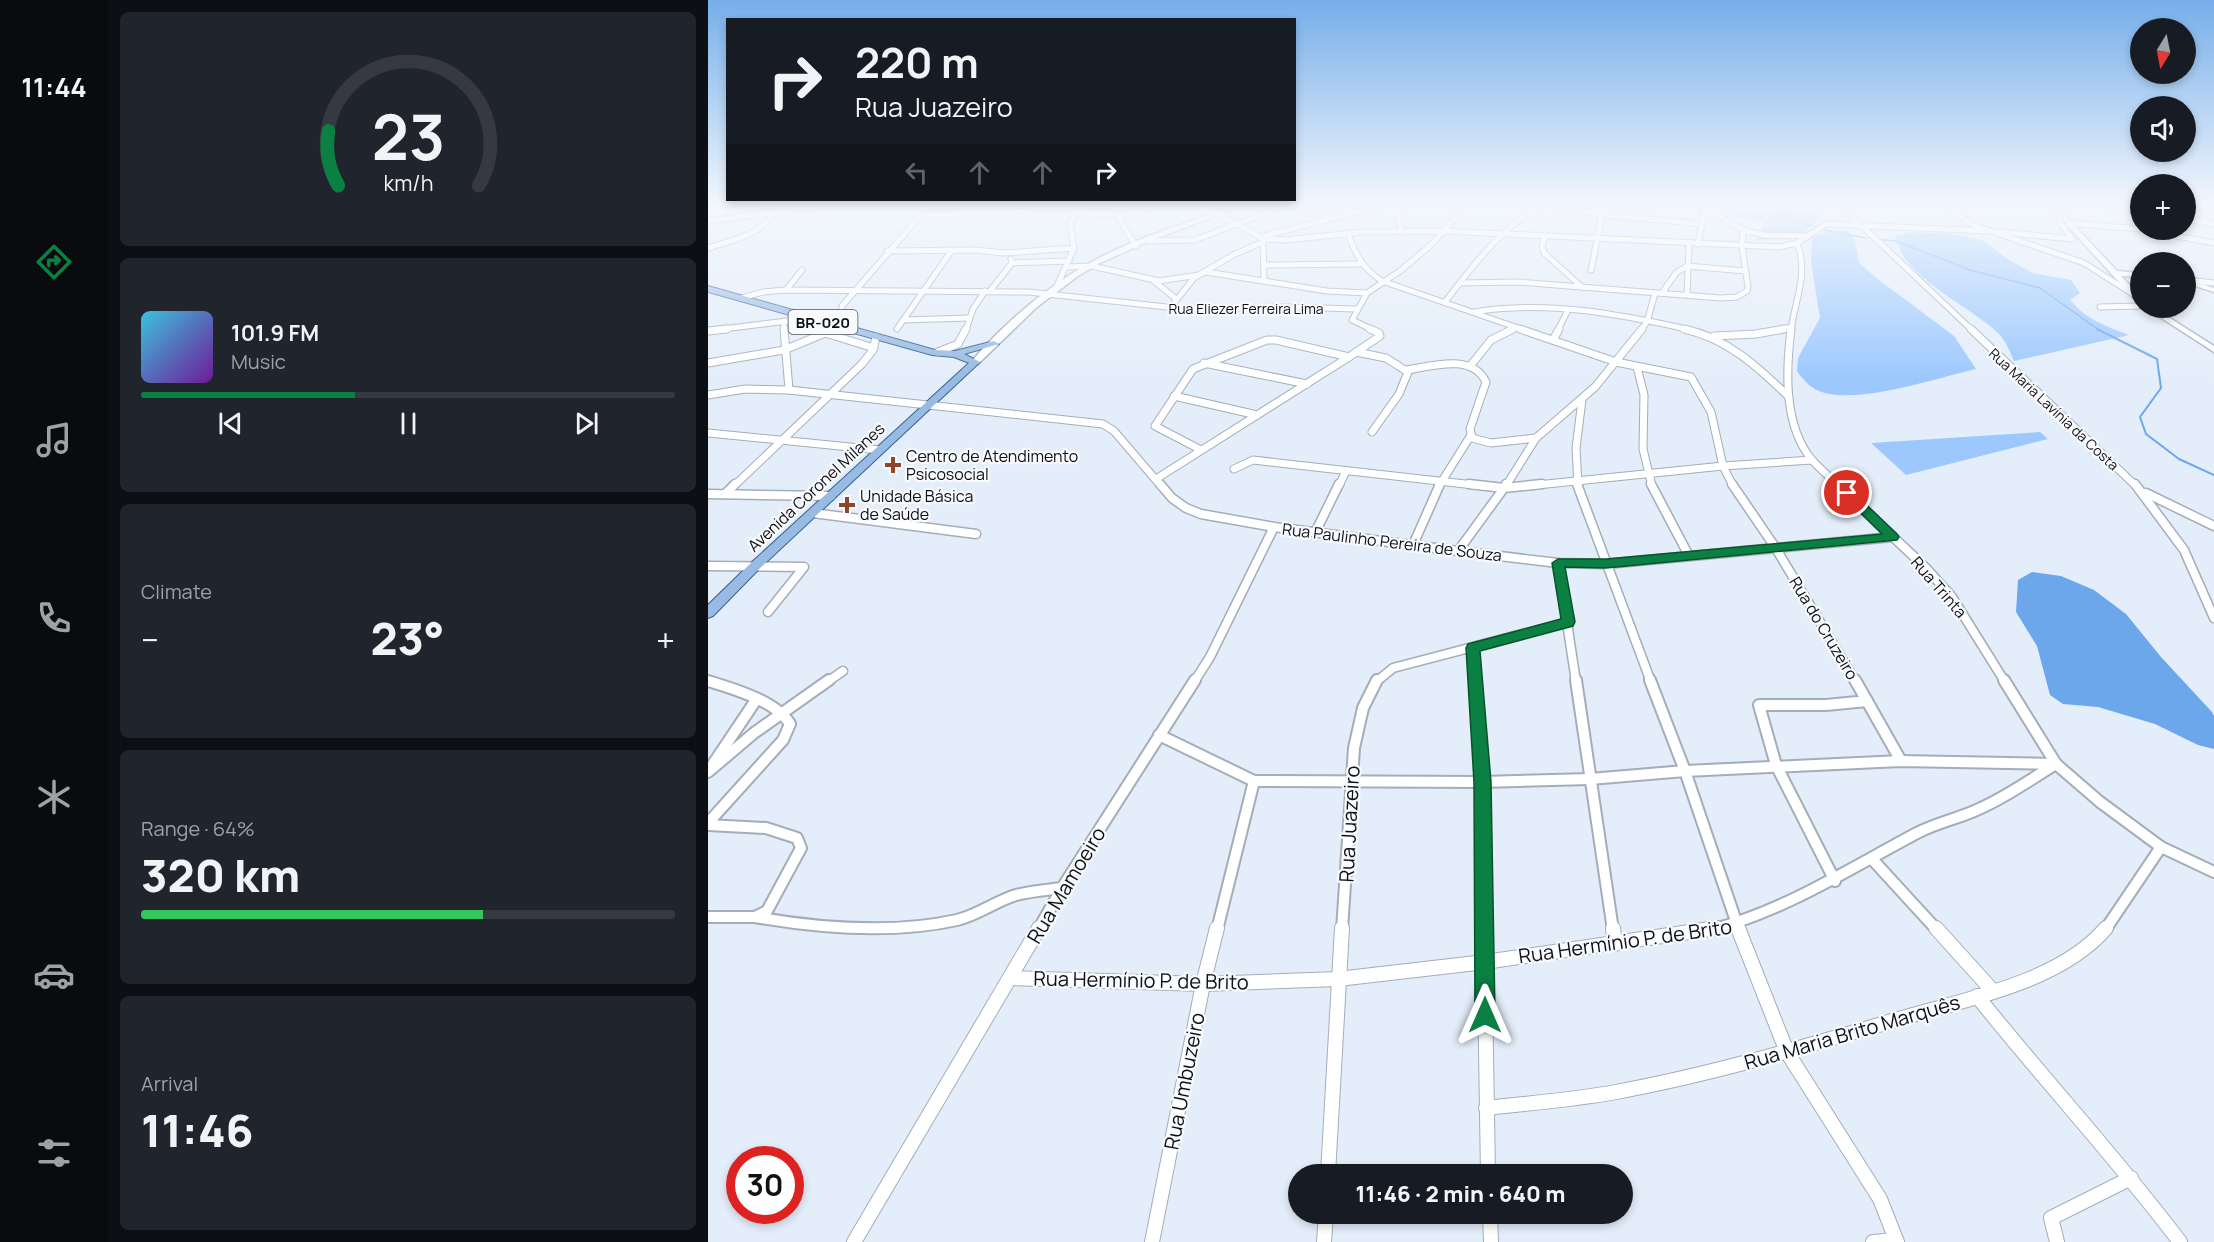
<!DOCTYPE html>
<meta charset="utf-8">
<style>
body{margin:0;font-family:Manrope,sans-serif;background:#20242c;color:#f1f3f6;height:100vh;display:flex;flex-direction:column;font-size:22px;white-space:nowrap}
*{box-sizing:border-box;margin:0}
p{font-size:20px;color:#9ea1a6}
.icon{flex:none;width:33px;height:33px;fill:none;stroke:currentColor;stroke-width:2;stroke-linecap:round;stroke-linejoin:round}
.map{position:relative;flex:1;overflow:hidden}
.details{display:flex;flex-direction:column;gap:12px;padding:12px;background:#0d0f14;width:600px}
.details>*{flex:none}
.top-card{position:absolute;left:18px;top:18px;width:570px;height:183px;border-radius:0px;box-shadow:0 3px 9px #0003;background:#171b24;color:#f1f3f6;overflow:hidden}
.needle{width:39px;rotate:190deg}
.controls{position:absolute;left:1422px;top:18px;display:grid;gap:12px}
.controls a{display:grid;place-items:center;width:66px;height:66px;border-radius:50%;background:#171b24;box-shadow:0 3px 9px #0003;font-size:30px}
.speed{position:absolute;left:18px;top:1146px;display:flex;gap:12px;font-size:30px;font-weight:700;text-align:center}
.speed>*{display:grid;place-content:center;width:78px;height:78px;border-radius:50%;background:#171b24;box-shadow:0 3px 9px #0003;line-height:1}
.speed .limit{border:9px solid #d22;background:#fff;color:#111}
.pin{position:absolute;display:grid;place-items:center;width:51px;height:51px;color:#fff;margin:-26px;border:3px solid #fff;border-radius:50%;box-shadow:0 2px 6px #0007}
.me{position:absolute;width:66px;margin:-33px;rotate:0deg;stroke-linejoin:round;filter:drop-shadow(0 0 4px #0008)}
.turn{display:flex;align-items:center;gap:21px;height:126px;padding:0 30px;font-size:27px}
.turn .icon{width:78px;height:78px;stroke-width:2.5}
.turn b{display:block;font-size:42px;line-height:51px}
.lanes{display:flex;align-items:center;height:57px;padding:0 30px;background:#0003;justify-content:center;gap:30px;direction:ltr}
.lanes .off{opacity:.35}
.big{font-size:45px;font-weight:800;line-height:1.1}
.details .card{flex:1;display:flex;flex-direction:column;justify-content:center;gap:9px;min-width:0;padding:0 21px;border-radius:9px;background:#20242c}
.details .dial{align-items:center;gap:0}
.dial svg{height:156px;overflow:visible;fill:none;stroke:#363941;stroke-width:7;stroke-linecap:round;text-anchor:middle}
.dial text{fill:#f1f3f6;stroke:none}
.song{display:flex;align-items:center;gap:18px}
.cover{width:72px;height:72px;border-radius:9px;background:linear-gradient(135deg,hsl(190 70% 55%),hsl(280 70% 35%))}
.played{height:6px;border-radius:3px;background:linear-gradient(90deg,#0b8043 40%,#363941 40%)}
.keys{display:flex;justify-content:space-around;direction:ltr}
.heat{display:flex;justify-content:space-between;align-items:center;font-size:33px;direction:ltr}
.charge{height:9px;border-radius:4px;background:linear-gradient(90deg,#34c759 64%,#363941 0)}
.trip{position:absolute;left:580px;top:1164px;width:345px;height:60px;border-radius:30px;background:#171b24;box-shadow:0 3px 9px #0003;font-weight:800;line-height:60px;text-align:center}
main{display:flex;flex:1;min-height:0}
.tab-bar{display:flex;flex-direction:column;width:108px;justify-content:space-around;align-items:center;background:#090b0e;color:#9ea1a6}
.tab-bar .icon{width:42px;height:42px}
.tab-bar .current{color:#0b8043}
.tab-bar b{font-size:27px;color:#f1f3f6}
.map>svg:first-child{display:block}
.green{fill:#9cc8fe}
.water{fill:#6ca6eb}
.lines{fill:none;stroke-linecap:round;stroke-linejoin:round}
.stream-far1{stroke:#6ca6eb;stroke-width:1.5}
.stream{stroke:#6ca6eb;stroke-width:2}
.street-far4-casing{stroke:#a4adb8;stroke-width:7}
.street-far3-casing{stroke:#a4adb8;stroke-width:9}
.street-far2-casing{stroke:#a4adb8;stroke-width:11}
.street-far1-casing{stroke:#a4adb8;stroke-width:14}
.street-casing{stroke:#a4adb8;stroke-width:16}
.secondary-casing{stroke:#a4adb8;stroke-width:3}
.primary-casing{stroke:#3a618e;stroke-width:2}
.street-far4{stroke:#fff;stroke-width:5}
.street-far3{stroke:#fff;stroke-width:7}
.street-far2{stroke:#fff;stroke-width:8}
.street-far1{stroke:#fff;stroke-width:10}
.street{stroke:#fff;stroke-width:14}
.secondary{fill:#fff;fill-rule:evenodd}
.primary{fill:#97bbe3;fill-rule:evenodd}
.route{fill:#0b8043;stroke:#07532c;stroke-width:1.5}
.poi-dot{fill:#8e4626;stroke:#f8fafd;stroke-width:2}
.labels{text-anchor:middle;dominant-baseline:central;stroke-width:4.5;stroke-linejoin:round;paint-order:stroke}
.far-street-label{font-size:14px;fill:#0c0f13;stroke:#f8fafd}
.shield{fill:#f8fafd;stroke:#535659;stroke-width:1.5}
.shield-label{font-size:15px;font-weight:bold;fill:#0c0f13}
.poi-label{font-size:16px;fill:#0c0f13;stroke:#f8fafd;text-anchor:start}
.street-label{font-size:16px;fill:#0c0f13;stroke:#f8fafd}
.near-street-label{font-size:20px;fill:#0c0f13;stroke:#f8fafd}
</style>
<main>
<nav class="tab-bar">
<b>11:44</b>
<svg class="icon current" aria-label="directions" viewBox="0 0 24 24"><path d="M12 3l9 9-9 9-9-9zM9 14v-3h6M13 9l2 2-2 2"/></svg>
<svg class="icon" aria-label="music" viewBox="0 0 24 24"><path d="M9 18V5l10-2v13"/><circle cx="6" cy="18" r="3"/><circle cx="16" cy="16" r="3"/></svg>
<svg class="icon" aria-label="phone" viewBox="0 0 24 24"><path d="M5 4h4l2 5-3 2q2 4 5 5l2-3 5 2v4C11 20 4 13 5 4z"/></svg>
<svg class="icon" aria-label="climate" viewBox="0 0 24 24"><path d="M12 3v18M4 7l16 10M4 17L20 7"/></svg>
<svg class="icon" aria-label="car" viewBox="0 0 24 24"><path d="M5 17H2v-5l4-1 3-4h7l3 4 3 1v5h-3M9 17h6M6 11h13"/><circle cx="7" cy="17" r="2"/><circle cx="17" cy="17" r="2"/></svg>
<svg class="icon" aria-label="filters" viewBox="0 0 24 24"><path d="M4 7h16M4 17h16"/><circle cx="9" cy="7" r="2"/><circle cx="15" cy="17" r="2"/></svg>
</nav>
<section class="details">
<div class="card dial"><svg viewBox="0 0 100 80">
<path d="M14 69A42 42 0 1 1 86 69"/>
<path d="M14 69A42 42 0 0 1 9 41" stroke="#0b8043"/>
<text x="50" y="56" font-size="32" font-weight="700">23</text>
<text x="50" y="72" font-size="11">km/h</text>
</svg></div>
<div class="card">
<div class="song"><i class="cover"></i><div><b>101.9 FM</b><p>Music</p></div></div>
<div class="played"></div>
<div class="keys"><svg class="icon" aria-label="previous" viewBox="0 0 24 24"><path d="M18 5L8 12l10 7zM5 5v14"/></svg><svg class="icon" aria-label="pause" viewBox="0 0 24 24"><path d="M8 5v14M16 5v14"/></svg><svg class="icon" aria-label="next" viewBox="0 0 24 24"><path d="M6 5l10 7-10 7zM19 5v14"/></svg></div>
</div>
<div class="card"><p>Climate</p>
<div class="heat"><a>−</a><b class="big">23°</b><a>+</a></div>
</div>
<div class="card"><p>Range · 64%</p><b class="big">320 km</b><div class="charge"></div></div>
<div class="card"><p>Arrival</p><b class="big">11:46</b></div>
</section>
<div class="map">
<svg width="1506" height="1242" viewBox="0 0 1506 1242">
<rect width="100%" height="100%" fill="#e4eefa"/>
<g class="green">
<polygon points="1008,206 1117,206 1119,208 1095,234 1048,241 1058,222 1026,216"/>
<path d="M1135,230L1141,232L1147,241L1151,263L1171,280L1246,336L1268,369C1229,378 1155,403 1117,393C1104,390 1096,381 1089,371L1090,358L1112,318L1103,262L1104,237L1120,231Z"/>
<path d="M1203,232L1247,234L1274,240L1301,260L1325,273L1363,280L1372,293L1362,300C1379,320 1398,326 1421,335L1306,361C1302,352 1297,339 1290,333C1261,305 1195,278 1187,236Z"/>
<polygon points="1332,432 1340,439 1198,475 1163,443"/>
</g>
<polygon class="water" points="1324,572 1353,576 1386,590 1418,614 1453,657 1504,712 1506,716 1506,749 1490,745 1447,724 1390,707 1355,704 1342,695 1329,646 1308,612 1310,580"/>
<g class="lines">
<g class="stream-far1">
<polyline points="1074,206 1083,220 1109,227"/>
<polyline points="1117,230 1158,238"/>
<polyline points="1169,239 1188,241 1262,270 1332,288 1391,330"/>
</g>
<polyline class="stream" points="1389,329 1449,359 1453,388 1432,417 1438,434 1471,459 1506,475"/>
<g class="street-far4-casing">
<g id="street-far4">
<polyline points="490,206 530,224 555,239 556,280"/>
<polyline points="600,206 619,218"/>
<polyline points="687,206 694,232"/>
<polyline points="845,206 894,215 994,224"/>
<polyline points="1133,206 1264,330"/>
<polyline points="1244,206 1251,216 1265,225 1376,263 1425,294"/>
<polyline points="1401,206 1432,212"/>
<polyline points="1480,206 1506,211"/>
<polyline points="368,213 408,214 428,246"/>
<polyline points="1354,215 1351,221 1364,239"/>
<polyline points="412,217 445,206"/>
<polyline points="1478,219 1506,224"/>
<polyline points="0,221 118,206"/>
<polyline points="1360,223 1432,229"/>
<polyline points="1035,230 1056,235 1097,236"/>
<polyline points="1436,230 1506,243"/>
<polyline points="1292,232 1364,239"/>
<path d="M640,233C647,254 655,269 674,281L816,330"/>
<polyline points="837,235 834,246 836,253 874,287"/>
<polyline points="556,236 672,206"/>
<polyline points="555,239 578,240 654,232 736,231 1071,247 1089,243 1118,224 1281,231"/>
<polyline points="441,241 487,240 576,206"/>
<polyline points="990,244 997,208"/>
<path d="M0,248C27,239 51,236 68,211"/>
<polyline points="179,251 267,250 296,253 366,248"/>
<polyline points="304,263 361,261"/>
<polyline points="557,265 652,264"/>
<polyline points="358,267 384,266 451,281 491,275"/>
<polyline points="883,270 894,215"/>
<polyline points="498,272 619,291 659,293"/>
<polyline points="445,280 468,299"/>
<polyline points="1478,280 1506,283"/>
<polyline points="752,283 811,282 1013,298 1029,297 1039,291 1040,287 1034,246 1035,230 993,206"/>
<polyline points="348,288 366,248 362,224 372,206"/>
<polyline points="78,290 94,270"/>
<polyline points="282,291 304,263 303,259"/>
<polyline points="954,293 968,273 979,266 1037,271"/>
<polyline points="979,295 981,244"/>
<polyline points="34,298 55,292 78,290 321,292 477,309 579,307 648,309"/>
<path d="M737,302C765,266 792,228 833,206"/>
<polyline points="1392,307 1432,306"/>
<polyline points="462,308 486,278 525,255 555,242"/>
<path d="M766,312C838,300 912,314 983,330"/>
<polyline points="142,317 133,313 134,306 213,215 370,208"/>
<polyline points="195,320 261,318"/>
<polyline points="76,321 76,330"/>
<polyline points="189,329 244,250"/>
<polyline points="7,330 79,321 108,330"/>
<polyline points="124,330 131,327"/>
<polyline points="258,330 265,309 277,291"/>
<polyline points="665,330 644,320 659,293 692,271 723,245 753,211"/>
<polyline points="802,330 806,328"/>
<polyline points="850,330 860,310"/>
<polyline points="933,330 939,322 947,293"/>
<polyline points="1068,330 1084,327"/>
<path d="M1083,330C1087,300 1101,273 1089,243"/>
</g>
</g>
<g class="street-far3-casing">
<g id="street-far3">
<polyline points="76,329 81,390"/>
<polyline points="104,329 166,348"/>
<polyline points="812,329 908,362 983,377 1003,412 1015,466 1025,486"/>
<path d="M976,329C1019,338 1050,367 1081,397"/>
<path d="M1083,329C1078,370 1075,425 1104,460C1112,469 1122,477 1131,486"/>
<polyline points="1263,329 1428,486"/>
<polyline points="0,331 19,329"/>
<polyline points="1006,336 1048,334 1076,329"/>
<polyline points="845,340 851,329"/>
<polyline points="230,352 250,344 258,329"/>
<polyline points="648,352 678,358 700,372 691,394 664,432"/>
<polyline points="641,357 672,336 671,333 662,329"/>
<polyline points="0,363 76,350 127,329"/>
<polyline points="496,363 599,384"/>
<polyline points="763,365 783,340 805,329"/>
<polyline points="929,367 936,395 935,449 944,486"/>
<path d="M699,370C725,366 764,353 778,382L762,429L764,438L783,443L828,438"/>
<polyline points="0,395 37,389 81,390 395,424 406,431 453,486"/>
<polyline points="466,396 549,415"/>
<polyline points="0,433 172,450"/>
<polyline points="526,469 545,460 775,486"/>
<polyline points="448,479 641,357 568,340 559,340 485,369 447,426 493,450"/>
<polyline points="26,486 154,364 165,350 168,337"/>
<polyline points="631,486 638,471"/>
<polyline points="731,486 763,435"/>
<polyline points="798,486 828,438 887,387 934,329"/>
<polyline points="819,486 1015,466 1104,460"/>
<polyline points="870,486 868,448 874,400"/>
</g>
</g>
<g class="street-far2-casing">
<g id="street-far2">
<polyline points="452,484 464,498 478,508 493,514 566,527 750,551 850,563 898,564 1185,537"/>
<polyline points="761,484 796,488 798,484"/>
<polyline points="869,484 943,682"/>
<polyline points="943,484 981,556"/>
<polyline points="1024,484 1067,547 1148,682"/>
<polyline points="1129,484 1218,568 1244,597 1297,682"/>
<polyline points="1427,484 1476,550 1506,618"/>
<polyline points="1438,493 1506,526"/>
<polyline points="0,494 123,496"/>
<polyline points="17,494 27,484"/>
<polyline points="105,513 268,534"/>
<polyline points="607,533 631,484"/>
<polyline points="705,545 732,484"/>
<polyline points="750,551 796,488 834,484"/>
<polyline points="850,563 868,682"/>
<polyline points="0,566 96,567 60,612"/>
<polyline points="765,648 767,682"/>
<polyline points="0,681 3,682"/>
<polyline points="119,682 135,671"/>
<polyline points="486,682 502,657 566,527"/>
<polyline points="668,682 685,668 860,622"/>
</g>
</g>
<g class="street-far1-casing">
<g id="street-far1">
<polyline points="767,680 774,782 776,930"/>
<polyline points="868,680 905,930"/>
<polyline points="1296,680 1348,764 1392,802 1453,847 1506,872"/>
<path d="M0,681C26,689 68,701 82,724L75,740L0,823"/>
<polyline points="1159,701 1193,761"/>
<polyline points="451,735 546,781 774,782 882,779 977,771 942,680"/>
<polyline points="5,764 48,700"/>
<polyline points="0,772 46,733 121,680"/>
<polyline points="0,825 58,828 89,838 93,848 59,911 47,917 0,917"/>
<polyline points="1164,859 1229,930"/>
<polyline points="1127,881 1068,765 1051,705 1118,705 1159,701 1147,680"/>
<path d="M47,917C110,928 186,934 249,920C270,915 288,901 308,895C323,891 339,890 354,888"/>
<polyline points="330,930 354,888 487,680"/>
<polyline points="509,930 546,781"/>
<polyline points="634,930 646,748 655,708 669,680"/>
<path d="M1003,930C1078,910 1141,869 1209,833C1230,822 1253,818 1273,808C1300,796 1323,779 1348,764"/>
<polyline points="1031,930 977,771 1193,761 1346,764"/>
<polyline points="1397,930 1453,847"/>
</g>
</g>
<g class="street-casing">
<g id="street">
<polyline points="776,928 780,1174"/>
<polyline points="905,928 907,944"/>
<polyline points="1030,928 1079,1052 1172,1199 1189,1242"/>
<polyline points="1228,928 1284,990"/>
<polyline points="303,978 495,984 630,979 777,962 1009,928"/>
<path d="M1269,996C1335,1079 1408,1157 1472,1242"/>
<path d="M778,1108C821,1103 865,1100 908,1092C1006,1074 1102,1045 1198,1017C1263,998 1353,981 1398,928"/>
<polyline points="620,1174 634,928"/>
<polyline points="782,1214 783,1242"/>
<polyline points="146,1242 331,928"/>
<polyline points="444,1242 495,984 509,928"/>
<polyline points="616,1242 618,1214"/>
<polyline points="1165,1242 1188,1240"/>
<polyline points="1349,1242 1343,1218 1423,1178"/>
</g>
</g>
<g class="secondary-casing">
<g id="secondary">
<path d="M525,206H534L439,242L392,263L370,276L329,307L270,364L263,362C296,323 342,284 387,260C431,237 478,223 525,206Z"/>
<polygon points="1346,206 1352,206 1363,222 1409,271 1432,273 1432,277 1413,276 1432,296 1432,302 1429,302 1358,224"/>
<polygon points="1478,279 1506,288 1506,292 1478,283"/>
<polygon points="1438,308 1446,308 1506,346 1506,352"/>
</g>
</g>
<g class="primary-casing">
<polygon id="primary" points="0,286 227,350 247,351 286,341 291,344 256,354 272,362 51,569 5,616 0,618 0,605 43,563 261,363 246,357 224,355 0,292"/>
</g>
<use href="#street-far4" class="street-far4"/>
<use href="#street-far3" class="street-far3"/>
<use href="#street-far2" class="street-far2"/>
<use href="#street-far1" class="street-far1"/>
<use href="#street" class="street"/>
<use href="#secondary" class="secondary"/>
<use href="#primary" class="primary"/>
</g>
<linearGradient id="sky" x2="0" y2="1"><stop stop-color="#76aee9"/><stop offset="0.54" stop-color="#f3f7fd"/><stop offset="1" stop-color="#f3f7fd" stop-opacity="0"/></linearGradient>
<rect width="1506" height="380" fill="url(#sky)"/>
<polygon class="route" points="1139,489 1143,490 1189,534 1191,537 1189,540 898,568 857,567 867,622 865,626 772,651 783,782 787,1015 784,1022 777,1025 770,1022 767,1015 766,782 758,648 760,644 853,619 844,563 850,559 898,559 1174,534 1135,496 1135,490"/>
<g class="poi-dot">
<path d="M182 456h6v6h6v6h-6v6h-6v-6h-6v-6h6z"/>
<path d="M136 496h6v6h6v6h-6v6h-6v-6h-6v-6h6z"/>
</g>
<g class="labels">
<g class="far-street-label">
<text x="538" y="308">Rua Eliezer Ferreira Lima</text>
<text transform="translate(1346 409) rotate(43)">Rua Maria Lavínia da Costa</text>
</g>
<rect class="shield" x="80.5" y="310" width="69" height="24" rx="4.5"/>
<g class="shield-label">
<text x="115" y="322">BR-020</text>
</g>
<g class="poi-label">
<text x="198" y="456">Centro de Atendimento<tspan x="198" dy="18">Psicosocial</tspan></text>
<text x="152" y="496">Unidade Básica<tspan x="152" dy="18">de Saúde</tspan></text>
</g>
<g class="street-label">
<text transform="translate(108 487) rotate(-43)">Avenida Coronel Milanes</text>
<text transform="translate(684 542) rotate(7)">Rua Paulinho Pereira de Souza</text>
<text transform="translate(1231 587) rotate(49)">Rua Trinta</text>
<text transform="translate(1116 628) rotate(59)">Rua do Cruzeiro</text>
</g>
<g class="near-street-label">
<text transform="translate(641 824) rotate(-87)">Rua Juazeiro</text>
<text transform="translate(358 885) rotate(-59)">Rua Mamoeiro</text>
<text transform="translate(917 941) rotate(-8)">Rua Hermínio P. de Brito</text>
<text transform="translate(433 980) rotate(1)">Rua Hermínio P. de Brito</text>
<text transform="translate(1144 1032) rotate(-16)">Rua Maria Brito Marquês</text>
<text transform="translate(476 1081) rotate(-79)">Rua Umbuzeiro</text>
</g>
</g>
</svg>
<div class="controls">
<a><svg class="needle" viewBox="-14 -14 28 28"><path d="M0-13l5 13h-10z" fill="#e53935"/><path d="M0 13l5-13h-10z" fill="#9ea1a6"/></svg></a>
<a><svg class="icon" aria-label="sound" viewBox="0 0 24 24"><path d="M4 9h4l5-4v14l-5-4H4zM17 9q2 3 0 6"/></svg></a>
<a>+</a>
<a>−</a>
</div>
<div class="speed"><div class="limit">30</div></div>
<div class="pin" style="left:1139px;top:493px;background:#d93025"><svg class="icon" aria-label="arrive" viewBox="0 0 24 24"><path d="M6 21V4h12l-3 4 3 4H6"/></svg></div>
<svg class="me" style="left:777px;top:1015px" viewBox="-20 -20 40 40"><path d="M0-17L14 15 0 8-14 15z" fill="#0b8043" stroke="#fff" stroke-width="4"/></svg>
<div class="trip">11:46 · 2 min · 640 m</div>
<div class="top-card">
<div class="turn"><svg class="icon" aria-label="right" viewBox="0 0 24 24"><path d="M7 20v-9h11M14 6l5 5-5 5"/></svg><div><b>220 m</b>Rua Juazeiro</div></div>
<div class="lanes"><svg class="icon off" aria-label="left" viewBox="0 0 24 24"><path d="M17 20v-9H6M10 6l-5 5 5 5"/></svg><svg class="icon off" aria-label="ahead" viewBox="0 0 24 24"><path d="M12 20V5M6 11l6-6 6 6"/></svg><svg class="icon off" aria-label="ahead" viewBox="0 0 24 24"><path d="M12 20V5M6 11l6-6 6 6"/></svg><svg class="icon" aria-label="right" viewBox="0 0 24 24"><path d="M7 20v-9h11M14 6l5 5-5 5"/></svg></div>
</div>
</div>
</main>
